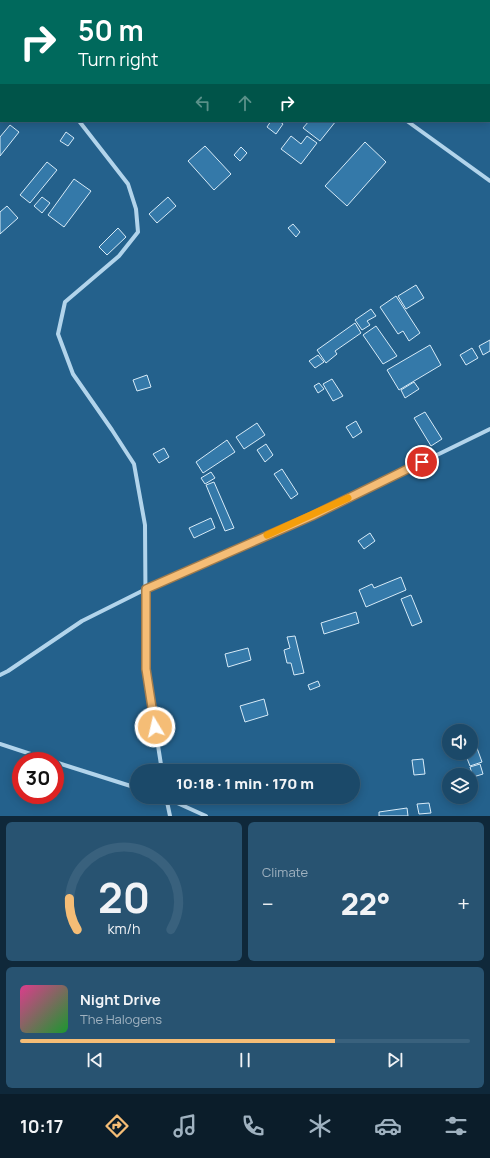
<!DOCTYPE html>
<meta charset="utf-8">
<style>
body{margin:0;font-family:Manrope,sans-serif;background:#285371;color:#f1f3f6;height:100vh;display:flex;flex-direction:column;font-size:15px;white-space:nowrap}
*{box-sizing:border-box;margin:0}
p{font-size:13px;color:#a0b2c0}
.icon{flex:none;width:22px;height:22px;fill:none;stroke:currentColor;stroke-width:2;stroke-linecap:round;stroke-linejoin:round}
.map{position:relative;height:816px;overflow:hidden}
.details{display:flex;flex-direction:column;gap:6px;padding:6px;background:#0f283a;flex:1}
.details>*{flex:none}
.top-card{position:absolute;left:0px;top:0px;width:490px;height:122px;box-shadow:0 2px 10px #0003,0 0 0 1px #39617d;background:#00695c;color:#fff;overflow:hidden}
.controls{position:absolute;left:442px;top:724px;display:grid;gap:8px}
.controls a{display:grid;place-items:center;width:36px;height:36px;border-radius:50%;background:#1b4969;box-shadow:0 2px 10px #0003,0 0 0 1px #39617d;font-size:20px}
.speed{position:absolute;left:12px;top:752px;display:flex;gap:8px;font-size:20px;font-weight:700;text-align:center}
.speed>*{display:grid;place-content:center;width:52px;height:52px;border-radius:50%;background:#1b4969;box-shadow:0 2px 10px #0003,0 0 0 1px #39617d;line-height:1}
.speed .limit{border:6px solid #d22;background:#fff;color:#111}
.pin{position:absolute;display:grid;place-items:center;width:34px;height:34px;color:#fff;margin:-17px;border:2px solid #fff;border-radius:50%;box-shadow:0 1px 4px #0007}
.me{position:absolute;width:44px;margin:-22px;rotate:351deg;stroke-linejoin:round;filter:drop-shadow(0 0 3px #0008)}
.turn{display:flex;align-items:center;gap:14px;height:84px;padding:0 12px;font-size:18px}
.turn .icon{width:52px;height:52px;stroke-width:2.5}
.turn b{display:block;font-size:28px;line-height:34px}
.lanes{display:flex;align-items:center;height:38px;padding:0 12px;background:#0003;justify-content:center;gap:20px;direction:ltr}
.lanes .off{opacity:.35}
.big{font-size:30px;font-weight:800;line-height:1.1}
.details .card{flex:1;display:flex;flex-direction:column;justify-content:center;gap:6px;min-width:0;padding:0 14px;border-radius:6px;background:#285371}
.details .dial{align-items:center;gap:0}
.dial svg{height:104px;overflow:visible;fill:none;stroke:#39617d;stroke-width:7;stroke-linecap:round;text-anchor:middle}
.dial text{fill:#f1f3f6;stroke:none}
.song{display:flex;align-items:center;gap:12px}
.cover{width:48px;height:48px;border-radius:6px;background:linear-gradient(135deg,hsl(330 70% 55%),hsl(130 70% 35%))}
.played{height:4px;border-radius:2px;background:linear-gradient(90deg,#f5bd76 70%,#39617d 70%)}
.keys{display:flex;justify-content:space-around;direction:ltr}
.heat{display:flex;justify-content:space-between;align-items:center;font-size:22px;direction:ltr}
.details .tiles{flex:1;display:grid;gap:6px;grid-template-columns:1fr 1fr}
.card:last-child{grid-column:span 2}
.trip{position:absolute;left:130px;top:764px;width:230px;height:40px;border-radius:20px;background:#1b4969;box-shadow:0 2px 10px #0003,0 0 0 1px #39617d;font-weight:800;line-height:40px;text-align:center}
.tabs{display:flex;height:64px;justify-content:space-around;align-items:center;background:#0b1d2a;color:#a0b2c0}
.tabs .icon{width:28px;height:28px}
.tabs .selected{color:#f5bd76}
.tabs b{font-size:18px;color:#f1f3f6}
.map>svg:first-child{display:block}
.building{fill:#3479a9;stroke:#d7ebf8}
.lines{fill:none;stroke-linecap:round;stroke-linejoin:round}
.minor{stroke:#b2d4eb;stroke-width:4}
.route-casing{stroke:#9f7b4d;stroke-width:10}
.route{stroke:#f5bd76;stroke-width:7}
.slow{stroke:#f59e0b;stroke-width:7}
</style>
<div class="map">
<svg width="490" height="816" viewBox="0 0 490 816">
<rect width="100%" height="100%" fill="#24618c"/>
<g class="building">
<polygon points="271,121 279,121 283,124 276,134 267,127"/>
<polygon points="309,121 336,121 320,141 303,128"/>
<polygon points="10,125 19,132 0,156 0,137"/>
<polygon points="66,132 74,138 68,146 60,141"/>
<polygon points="291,136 301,144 307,136 317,143 301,164 281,149"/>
<polygon points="365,142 386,162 347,206 325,186"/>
<polygon points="205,146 231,174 214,190 188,161"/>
<polygon points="241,147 247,153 240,161 234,155"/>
<polygon points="47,162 57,170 30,203 20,195"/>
<polygon points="74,179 91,191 64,227 48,215"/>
<polygon points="42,197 50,203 42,213 34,206"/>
<polygon points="168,197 176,206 157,223 149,214"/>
<polygon points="7,206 18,218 0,234 0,212"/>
<polygon points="293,224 300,232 296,237 288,228"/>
<polygon points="118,228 126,237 107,255 99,247"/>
<polygon points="416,285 424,298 406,309 398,296"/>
<polygon points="396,296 420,333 409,341 403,331 398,334 380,307"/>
<polygon points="371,309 376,316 367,321 370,325 362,330 355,320"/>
<polygon points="355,323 361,333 335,351 337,354 326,363 317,350"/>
<polygon points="376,326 397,356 383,364 363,335"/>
<polygon points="490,340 490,351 483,355 479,346"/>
<polygon points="430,345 441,365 399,390 387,370"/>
<polygon points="472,348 478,358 466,365 460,355"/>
<polygon points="318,355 324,362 315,368 309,361"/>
<polygon points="147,375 151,387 137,391 133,380"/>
<polygon points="332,379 343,396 333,401 323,384"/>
<polygon points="414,382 419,389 405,398 401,390"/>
<polygon points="319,383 324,389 318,393 314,386"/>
<polygon points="425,412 442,439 431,446 414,418"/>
<polygon points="356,421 362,432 353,438 346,427"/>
<polygon points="257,423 265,435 244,449 236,437"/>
<polygon points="227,440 235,452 203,473 196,462"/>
<polygon points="266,444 273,455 265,462 257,450"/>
<polygon points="164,448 169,457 159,463 153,454"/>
<polygon points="282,469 298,494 291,499 274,474"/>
<polygon points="211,472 215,478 205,484 201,478"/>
<polygon points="214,482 234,528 225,531 206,485"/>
<polygon points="211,518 215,528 194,538 189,528"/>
<polygon points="370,533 375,541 364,549 358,541"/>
<polygon points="401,577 406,590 366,607 359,590 372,584 374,588"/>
<polygon points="411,595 422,622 412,626 401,599"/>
<polygon points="356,612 359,623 324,634 321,623"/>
<polygon points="295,636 304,673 294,675 291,663 287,663 284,650 290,648 287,637"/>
<polygon points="248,648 251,660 228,667 225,654"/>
<polygon points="318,681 320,686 310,690 308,685"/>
<polygon points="264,699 268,715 245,722 240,706"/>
<polygon points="477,748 482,762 470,766 465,753 471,753 471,749"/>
<polygon points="423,759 425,774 414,775 412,760"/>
<polygon points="480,764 483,774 473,777 470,767"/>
<polygon points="429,803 431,813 419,814 417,804"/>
<polygon points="407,808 408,816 379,816 379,812"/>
</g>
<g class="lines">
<g class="minor">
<polyline points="252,0 253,1"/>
<polyline points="0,18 1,23"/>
<polyline points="79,121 128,184 136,209 138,232 119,256 65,302 58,334 73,374 112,430 134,464 145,525 146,669 162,771"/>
<polyline points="407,121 490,181"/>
<polyline points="0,675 8,671 82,621 146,589 312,516 490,429"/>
<polyline points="0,744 52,761"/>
<polyline points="55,762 137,788"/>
<polyline points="164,797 206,816"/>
<polyline points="166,797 170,816"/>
</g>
</g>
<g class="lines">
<g class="route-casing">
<polyline id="route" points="155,727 146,669 146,589 312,516 422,462"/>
</g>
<use href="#route" class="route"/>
<polyline class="slow" points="267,535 348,498"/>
</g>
</svg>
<div class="controls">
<a><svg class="icon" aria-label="sound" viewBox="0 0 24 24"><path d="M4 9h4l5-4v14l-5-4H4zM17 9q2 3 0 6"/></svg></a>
<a><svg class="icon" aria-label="layers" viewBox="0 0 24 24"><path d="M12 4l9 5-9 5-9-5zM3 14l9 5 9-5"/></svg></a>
</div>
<div class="speed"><div class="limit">30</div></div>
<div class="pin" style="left:422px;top:462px;background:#d93025"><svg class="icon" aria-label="arrive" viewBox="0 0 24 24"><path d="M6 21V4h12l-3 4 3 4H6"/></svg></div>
<svg class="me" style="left:155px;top:727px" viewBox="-20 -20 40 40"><circle r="17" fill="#f5bd76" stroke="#fff" stroke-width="3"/><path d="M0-11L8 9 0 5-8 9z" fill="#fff"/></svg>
<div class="trip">10:18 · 1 min · 170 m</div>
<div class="top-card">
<div class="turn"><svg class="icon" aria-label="right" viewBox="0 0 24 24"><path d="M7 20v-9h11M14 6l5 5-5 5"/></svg><div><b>50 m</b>Turn right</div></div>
<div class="lanes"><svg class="icon off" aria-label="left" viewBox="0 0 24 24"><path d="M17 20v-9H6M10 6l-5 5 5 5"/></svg><svg class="icon off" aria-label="ahead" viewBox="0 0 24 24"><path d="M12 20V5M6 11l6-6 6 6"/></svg><svg class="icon" aria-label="right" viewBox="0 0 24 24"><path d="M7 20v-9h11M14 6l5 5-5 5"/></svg></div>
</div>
</div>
<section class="details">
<div class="tiles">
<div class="card dial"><svg viewBox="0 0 100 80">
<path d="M14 69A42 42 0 1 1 86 69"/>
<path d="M14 69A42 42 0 0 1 8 45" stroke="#f5bd76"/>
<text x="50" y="56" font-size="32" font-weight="700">20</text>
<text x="50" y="72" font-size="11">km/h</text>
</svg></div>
<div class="card"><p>Climate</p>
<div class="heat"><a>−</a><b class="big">22°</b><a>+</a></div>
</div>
<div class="card">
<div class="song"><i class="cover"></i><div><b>Night Drive</b><p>The Halogens</p></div></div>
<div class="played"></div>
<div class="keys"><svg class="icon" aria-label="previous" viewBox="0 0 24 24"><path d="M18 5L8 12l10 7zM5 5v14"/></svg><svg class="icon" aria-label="pause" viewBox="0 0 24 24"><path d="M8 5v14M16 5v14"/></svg><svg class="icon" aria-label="next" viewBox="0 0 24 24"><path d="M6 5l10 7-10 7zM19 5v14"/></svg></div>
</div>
</div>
</section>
<nav class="tabs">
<b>10:17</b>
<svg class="icon selected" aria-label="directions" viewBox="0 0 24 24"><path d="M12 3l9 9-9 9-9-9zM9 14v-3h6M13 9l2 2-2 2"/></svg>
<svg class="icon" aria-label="music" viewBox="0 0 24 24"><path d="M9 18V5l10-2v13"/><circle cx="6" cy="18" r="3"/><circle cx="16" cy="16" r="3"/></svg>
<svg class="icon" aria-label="phone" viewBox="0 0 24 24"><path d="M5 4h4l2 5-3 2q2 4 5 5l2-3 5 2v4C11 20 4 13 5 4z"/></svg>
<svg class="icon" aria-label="climate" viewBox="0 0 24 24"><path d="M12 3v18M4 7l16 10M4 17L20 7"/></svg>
<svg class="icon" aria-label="car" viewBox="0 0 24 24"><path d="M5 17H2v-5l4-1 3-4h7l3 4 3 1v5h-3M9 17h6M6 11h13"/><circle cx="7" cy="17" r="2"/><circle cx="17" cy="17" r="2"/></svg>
<svg class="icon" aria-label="filters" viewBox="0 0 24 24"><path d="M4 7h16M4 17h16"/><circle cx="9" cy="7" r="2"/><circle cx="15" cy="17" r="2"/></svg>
</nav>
